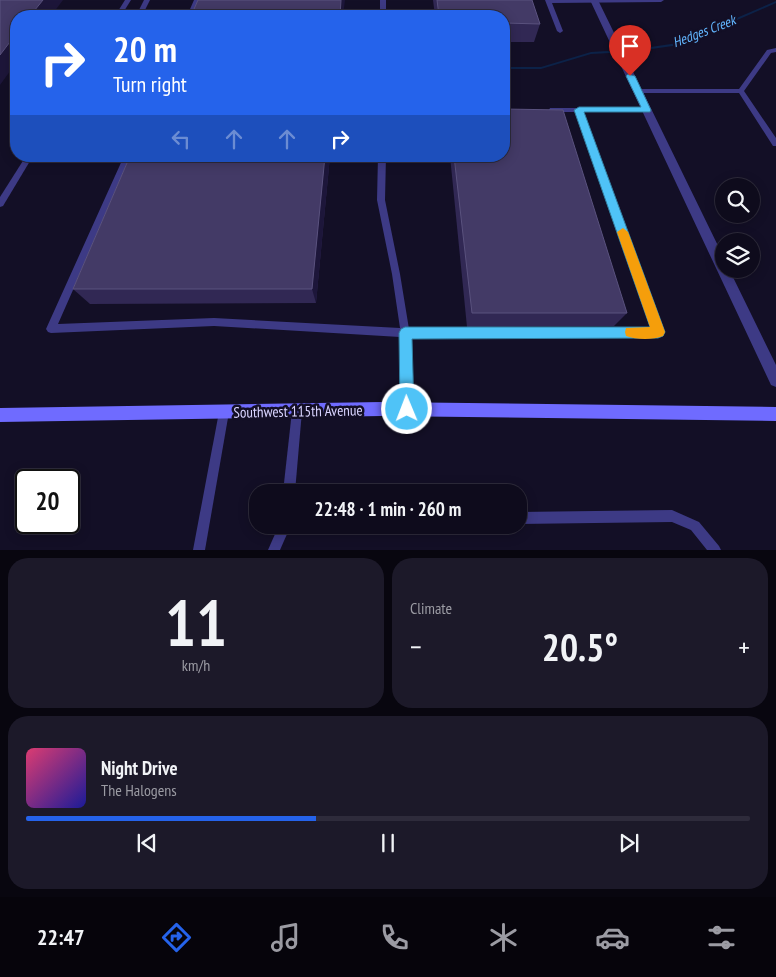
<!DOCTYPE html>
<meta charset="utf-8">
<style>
body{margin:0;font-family:"PT Sans Narrow",sans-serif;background:#1c1929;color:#f1f3f6;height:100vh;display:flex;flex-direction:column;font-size:19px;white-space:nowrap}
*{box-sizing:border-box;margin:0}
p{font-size:16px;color:#9b9ba3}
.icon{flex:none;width:28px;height:28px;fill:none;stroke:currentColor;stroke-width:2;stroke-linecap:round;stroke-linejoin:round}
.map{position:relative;height:550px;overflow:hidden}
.details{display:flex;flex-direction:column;gap:8px;padding:8px;background:#08060f;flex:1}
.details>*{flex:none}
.guide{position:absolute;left:10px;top:10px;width:500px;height:152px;border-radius:20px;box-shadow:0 2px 12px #0003,0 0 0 1px #2e2b3b;background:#2563eb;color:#fff;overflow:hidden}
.tools{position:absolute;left:715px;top:178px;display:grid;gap:10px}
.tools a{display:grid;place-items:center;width:45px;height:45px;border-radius:50%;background:#0e0b1c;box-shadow:0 2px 12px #0003,0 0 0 1px #2e2b3b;font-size:25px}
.speed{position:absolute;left:15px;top:469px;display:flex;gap:10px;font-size:25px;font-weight:700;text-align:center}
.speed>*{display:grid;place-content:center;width:65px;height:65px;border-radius:50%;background:#0e0b1c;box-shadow:0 2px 12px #0003,0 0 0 1px #2e2b3b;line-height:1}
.speed .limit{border:2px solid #111;border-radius:8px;background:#fff;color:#111}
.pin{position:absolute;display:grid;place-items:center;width:42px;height:42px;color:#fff;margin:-51px -21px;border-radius:50% 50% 50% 0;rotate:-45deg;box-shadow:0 0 5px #0007}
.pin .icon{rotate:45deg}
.me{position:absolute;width:55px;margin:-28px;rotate:359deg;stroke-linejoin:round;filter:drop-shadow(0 0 4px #0008)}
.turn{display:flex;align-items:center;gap:18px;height:105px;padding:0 20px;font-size:22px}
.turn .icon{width:65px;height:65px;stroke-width:2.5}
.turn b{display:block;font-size:35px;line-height:42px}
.lanes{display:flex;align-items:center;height:48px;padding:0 20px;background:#0003;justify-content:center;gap:25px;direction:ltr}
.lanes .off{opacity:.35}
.big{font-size:38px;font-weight:700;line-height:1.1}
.details .tile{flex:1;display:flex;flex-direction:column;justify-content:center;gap:8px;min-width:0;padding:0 18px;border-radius:20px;background:#1c1929}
.details .dial{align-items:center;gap:0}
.dial b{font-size:65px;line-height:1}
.song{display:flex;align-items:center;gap:15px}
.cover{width:60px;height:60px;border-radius:8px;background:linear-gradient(135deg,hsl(340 70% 55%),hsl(240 70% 35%))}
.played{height:5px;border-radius:2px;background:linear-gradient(90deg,#2563eb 40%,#2e2b3b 40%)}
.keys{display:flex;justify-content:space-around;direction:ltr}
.heat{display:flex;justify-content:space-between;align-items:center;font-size:28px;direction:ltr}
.details .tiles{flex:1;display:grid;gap:8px;grid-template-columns:1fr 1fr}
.tile:last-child{grid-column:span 2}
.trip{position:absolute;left:249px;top:484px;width:278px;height:50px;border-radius:20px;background:#0e0b1c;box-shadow:0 2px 12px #0003,0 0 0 1px #2e2b3b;font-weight:700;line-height:50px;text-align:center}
.tabs{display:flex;height:80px;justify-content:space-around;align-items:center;background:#06040b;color:#9b9ba3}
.tabs .icon{width:35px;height:35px}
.tabs .active{color:#2563eb}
.tabs b{font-size:22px;color:#f1f3f6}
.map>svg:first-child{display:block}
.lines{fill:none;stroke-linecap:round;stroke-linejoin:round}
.stream{fill:#0c2248;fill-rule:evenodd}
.lane{fill:#3d3a85;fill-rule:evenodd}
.street{fill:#3d3a85;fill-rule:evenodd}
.secondary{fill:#6f6bff;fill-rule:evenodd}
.wall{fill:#312854}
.shaded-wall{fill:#1d163a}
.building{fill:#433a66;stroke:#5a527e}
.route{fill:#4fc3f7;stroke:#337fa1}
.slow{fill:#f59e0b}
.labels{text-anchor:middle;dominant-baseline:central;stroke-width:5;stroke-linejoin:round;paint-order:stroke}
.far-water-label{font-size:14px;font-style:italic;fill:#62b6ff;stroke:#130f26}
.street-label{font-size:15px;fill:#d9d4ff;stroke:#130f26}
</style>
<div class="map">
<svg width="776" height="550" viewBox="0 0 776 550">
<rect width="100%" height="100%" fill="#130f26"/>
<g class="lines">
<g class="stream">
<polygon points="776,1 776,3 680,45 630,52 628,51 630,50 678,43"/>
<polygon points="608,51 610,52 610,53 591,54 541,69 504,69 504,67 541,67 591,52"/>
</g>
<g class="lane">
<polygon points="125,0 131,0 121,16 115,16"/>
<polygon points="144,0 150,0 142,16 136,16"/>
<polygon points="194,0 200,0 193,16 187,16"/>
<rect x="380" y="0" width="6" height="16"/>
<polygon points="545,0 664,0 661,2 552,3 563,31 560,33 557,31"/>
<polygon points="776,48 776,52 771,53 744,91 776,138 776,146 773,146 739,93 638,93 635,91 638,89 739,89 767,50"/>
<polygon points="550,108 647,108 650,110 647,112 583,112 663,332 661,335 658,336 410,337 412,409 411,413 407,414 403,413 402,409 400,337 214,326 51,333 48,332 46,329 124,156 132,156 58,324 214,318 400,328 392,274 377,200 378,156 386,156 385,200 400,274 409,329 652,328 576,112 552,112 549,110"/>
<polygon points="26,156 33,156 3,206 0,207 0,197"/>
<polygon points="297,406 301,407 302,411 295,492 283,492 292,411 293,407"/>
<polygon points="224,407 228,408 229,412 205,550 193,550 219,412 220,408"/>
<polygon points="672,510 699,522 719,546 721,550 707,550 691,530 672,522 518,524 518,512"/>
<polygon points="279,525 291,525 280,550 268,550"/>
</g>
<polygon class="street" points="590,0 598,0 724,258 724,269 729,269 776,365 776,387 771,385"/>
<polygon class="secondary" points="382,402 776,407 776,421 382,416 0,422 0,408"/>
</g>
<g class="wall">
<polygon points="433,0 532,0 540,24 534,42 504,42 504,16 435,16"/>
<polygon points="130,156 330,156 316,303 90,304 73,289"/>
<polygon points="450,156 504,156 627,313 614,326 467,327"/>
</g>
<g class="shaded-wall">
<polygon points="43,0 63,0 51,16 30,16"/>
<polygon points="341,0 345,0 343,16 340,16"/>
<polygon points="16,34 16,63 0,85 0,55"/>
<polygon points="325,156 330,156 316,303 312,289"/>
</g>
<g class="building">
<polygon points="0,0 43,0 30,16 16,16 16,34 0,55"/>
<polygon points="198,0 341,0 340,16 191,16"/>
<polygon points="437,0 532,0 540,24 504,23 504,16 439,16"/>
<polygon points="504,109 563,110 627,313 472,313 454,156 504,156"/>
<polygon points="130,156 325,156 312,289 73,289"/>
</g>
<polygon class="route" points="628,74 635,76 651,110 650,112 584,112 665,332 663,336 658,338 412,339 414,409 412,414 407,416 402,414 400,409 399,333 401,329 405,327 650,327 574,110 579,107 641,107 626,76"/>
<path class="slow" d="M623,228L628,232L665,332L663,336C654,340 636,340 626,336L625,332L626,328L650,327L617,232Z"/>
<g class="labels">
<g class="far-water-label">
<text transform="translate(704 31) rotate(-21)">Hedges Creek</text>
</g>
<g class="street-label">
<text transform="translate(298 411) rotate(-1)">Southwest 115th Avenue</text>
</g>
</g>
</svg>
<div class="tools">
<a><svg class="icon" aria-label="search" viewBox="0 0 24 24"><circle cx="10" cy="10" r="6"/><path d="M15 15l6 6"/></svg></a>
<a><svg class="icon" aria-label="layers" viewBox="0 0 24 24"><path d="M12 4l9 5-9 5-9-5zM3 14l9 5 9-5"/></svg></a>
</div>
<div class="speed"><div class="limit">20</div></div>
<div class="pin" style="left:630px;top:76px;background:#d93025"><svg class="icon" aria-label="arrive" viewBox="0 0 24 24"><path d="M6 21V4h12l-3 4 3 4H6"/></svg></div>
<svg class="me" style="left:407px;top:409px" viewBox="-20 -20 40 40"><circle r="17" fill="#4fc3f7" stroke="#fff" stroke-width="3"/><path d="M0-11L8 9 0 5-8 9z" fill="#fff"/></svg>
<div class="trip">22:48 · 1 min · 260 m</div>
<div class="guide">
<div class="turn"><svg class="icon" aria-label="right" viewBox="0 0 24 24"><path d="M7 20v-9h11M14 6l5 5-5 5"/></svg><div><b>20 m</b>Turn right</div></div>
<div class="lanes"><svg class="icon off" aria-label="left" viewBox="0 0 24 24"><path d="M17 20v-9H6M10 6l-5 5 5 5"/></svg><svg class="icon off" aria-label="ahead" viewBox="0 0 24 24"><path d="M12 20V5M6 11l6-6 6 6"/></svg><svg class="icon off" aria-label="ahead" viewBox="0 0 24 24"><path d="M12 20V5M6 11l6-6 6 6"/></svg><svg class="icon" aria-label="right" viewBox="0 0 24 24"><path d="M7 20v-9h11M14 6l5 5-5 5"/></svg></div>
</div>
</div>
<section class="details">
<div class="tiles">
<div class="tile dial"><b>11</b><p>km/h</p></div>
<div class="tile"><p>Climate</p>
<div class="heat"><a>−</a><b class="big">20.5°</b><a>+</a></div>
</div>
<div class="tile">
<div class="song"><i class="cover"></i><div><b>Night Drive</b><p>The Halogens</p></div></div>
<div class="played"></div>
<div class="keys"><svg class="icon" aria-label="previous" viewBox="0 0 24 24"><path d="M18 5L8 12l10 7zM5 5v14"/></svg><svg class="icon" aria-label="pause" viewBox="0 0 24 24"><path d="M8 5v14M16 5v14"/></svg><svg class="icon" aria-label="next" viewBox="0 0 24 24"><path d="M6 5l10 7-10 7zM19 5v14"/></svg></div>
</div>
</div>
</section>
<nav class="tabs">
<b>22:47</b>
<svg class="icon active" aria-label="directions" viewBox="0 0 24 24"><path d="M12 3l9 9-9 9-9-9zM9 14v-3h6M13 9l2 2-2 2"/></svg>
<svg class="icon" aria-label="music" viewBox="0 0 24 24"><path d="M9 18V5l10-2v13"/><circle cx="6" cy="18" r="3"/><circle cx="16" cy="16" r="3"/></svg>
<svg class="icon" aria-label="phone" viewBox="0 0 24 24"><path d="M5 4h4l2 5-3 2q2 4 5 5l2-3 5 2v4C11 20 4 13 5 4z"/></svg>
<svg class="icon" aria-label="climate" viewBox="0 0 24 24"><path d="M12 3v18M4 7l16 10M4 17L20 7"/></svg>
<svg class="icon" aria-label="car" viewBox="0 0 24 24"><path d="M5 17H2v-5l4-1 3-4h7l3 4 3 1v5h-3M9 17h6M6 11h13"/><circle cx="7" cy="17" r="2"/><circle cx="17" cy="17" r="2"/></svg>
<svg class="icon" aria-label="filters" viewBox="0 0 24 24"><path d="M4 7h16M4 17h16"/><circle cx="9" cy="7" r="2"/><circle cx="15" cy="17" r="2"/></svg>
</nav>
